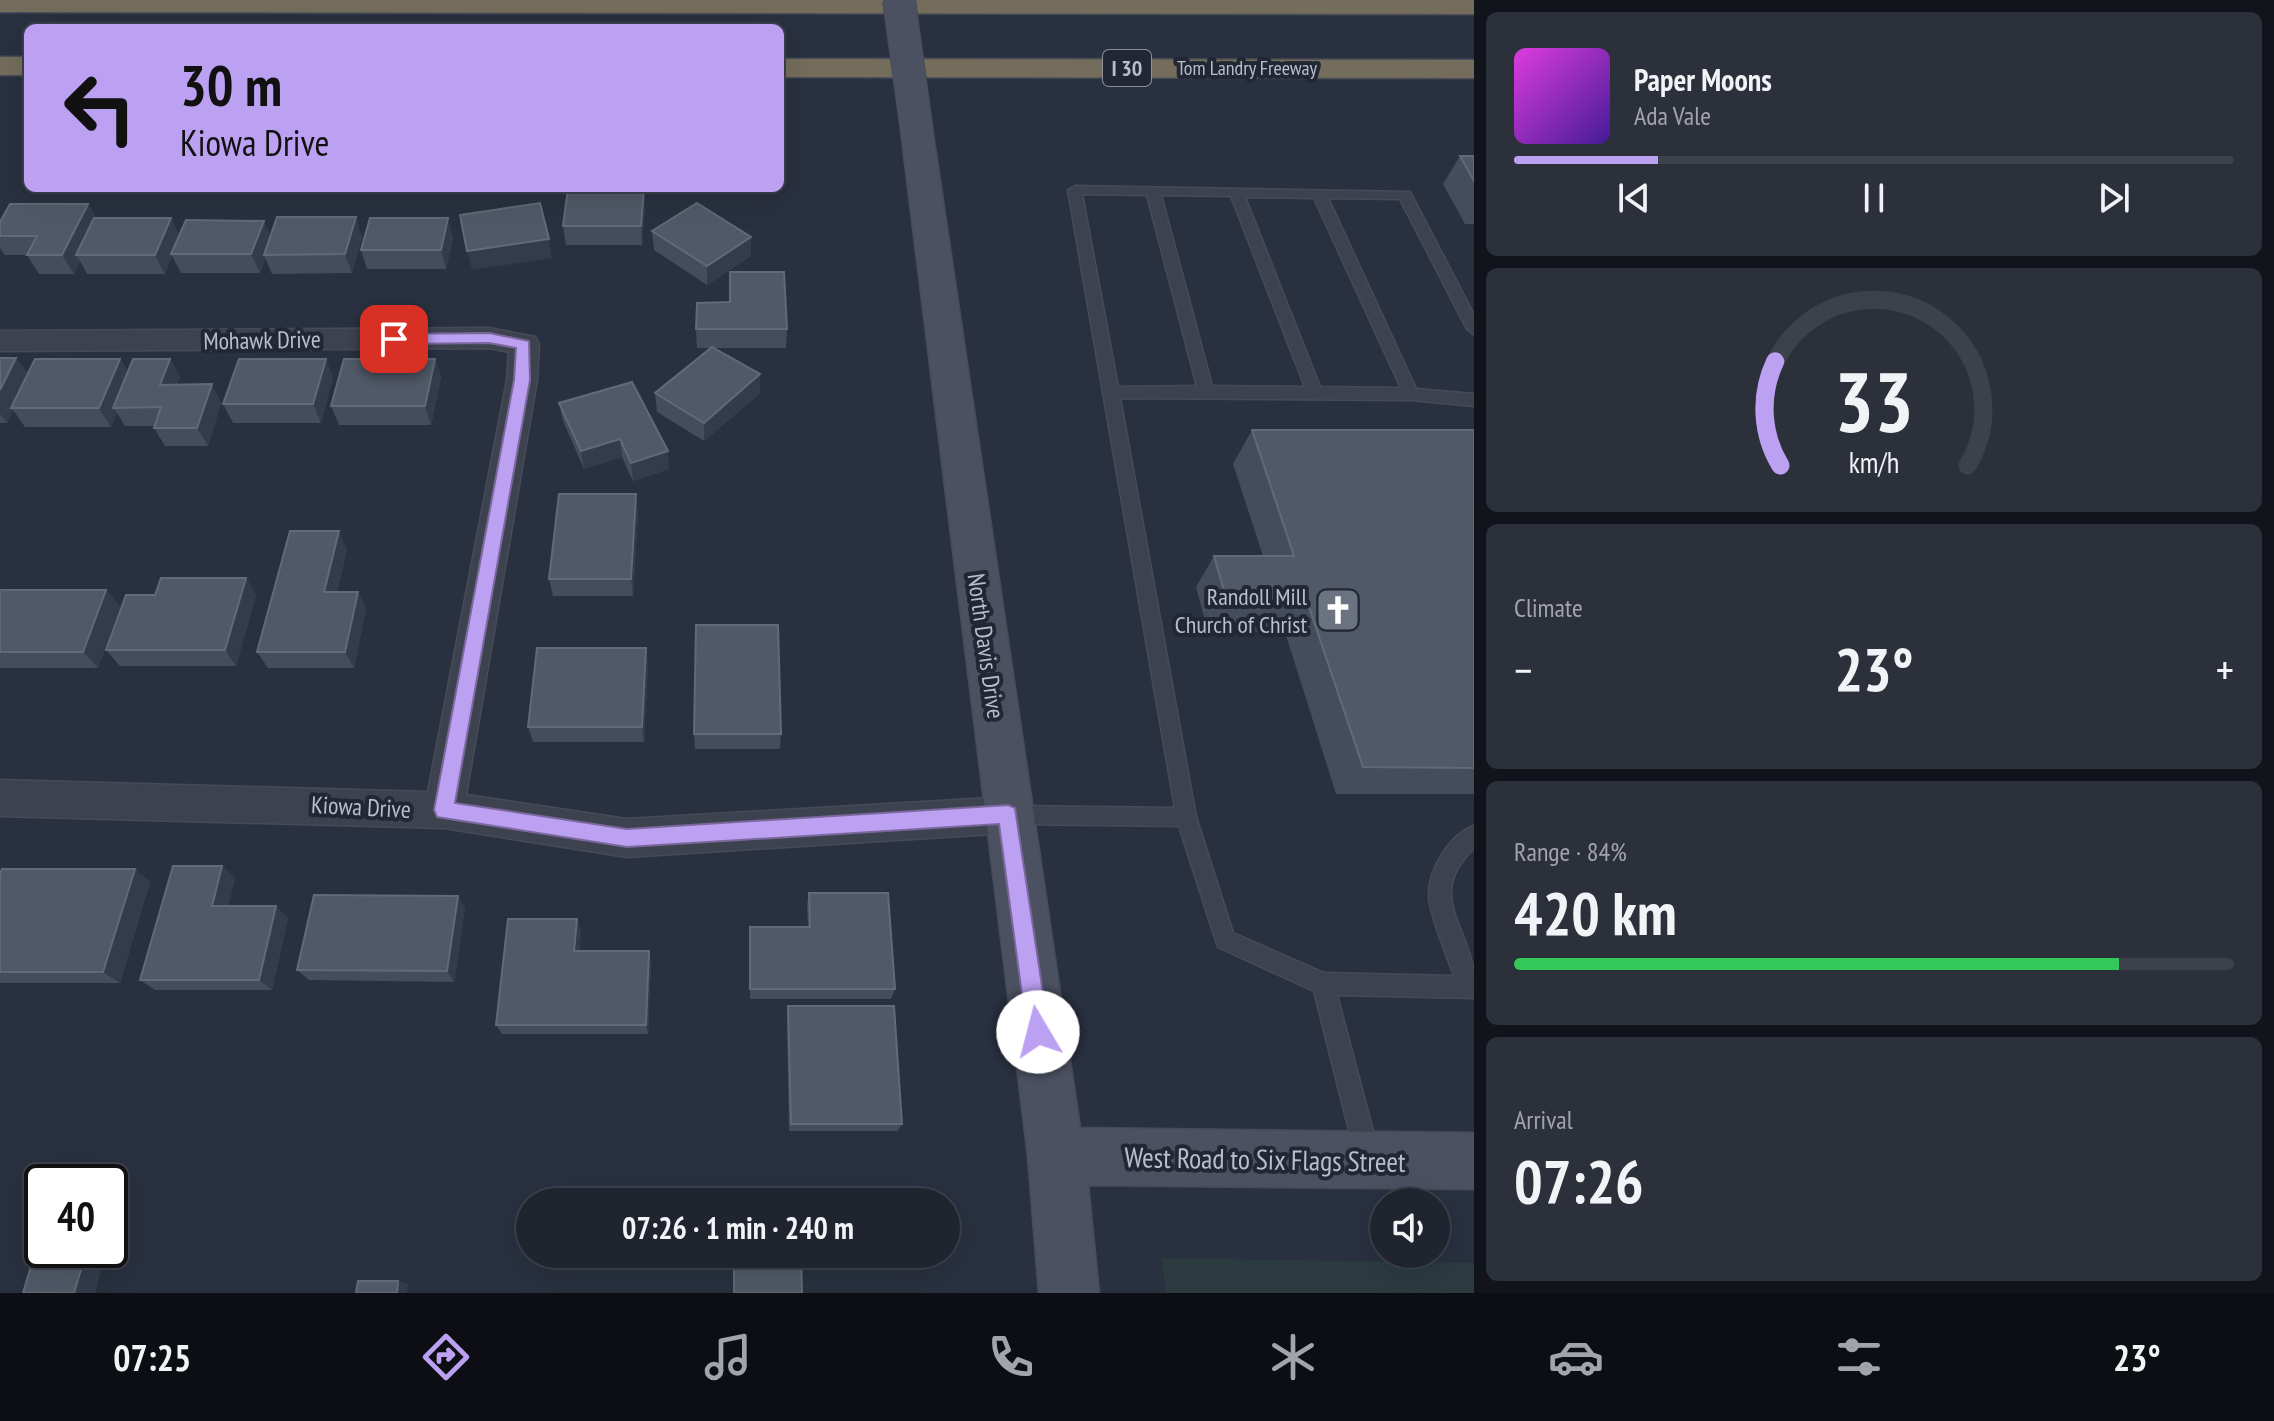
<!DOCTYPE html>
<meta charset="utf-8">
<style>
body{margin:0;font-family:"PT Sans Narrow",sans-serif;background:#2c303b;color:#f1f3f6;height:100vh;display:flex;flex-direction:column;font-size:30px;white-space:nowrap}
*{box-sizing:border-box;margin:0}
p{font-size:26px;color:#a1a4aa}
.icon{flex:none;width:44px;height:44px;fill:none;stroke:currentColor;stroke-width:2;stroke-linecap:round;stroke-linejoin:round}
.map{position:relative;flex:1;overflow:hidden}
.side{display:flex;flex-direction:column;gap:12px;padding:12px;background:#11141a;width:800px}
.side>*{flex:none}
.guide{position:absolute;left:24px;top:24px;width:760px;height:168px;border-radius:12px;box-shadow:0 8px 32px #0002,0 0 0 2px #3c414b;background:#bca0f2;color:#111;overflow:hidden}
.fabs{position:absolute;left:1370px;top:1188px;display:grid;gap:16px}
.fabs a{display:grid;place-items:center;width:80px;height:80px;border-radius:50%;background:#1f242f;box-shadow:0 8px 32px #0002,0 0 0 2px #3c414b;font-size:40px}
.speed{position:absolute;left:24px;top:1164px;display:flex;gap:16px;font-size:40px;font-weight:700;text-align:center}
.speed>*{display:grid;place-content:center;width:104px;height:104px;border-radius:50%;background:#1f242f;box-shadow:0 8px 32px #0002,0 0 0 2px #3c414b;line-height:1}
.speed .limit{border:4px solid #111;border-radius:12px;background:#fff;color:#111}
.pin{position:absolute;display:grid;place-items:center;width:68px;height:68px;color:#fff;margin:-34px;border-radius:16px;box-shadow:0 4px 12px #0006}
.me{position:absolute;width:88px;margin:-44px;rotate:352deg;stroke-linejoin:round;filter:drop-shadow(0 0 6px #0008)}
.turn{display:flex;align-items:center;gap:28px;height:168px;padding:0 24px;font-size:36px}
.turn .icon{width:104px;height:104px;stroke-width:2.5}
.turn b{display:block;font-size:56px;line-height:68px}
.big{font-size:60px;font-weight:600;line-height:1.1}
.side .tile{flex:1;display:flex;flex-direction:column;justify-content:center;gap:12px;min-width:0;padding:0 28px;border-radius:12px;background:#2c303b}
.side .dial{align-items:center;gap:0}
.dial svg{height:208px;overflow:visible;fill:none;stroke:#3c414b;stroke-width:7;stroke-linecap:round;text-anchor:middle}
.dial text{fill:#f1f3f6;stroke:none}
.song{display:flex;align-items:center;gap:24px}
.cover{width:96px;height:96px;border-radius:12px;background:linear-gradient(135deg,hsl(300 70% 55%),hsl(260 70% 35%))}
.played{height:8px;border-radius:4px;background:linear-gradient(90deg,#bca0f2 20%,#3c414b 20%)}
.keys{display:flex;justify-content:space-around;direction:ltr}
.heat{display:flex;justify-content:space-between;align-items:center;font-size:44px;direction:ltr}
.charge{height:12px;border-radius:6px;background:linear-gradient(90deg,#34c759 84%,#3c414b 0)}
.trip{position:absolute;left:516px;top:1188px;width:444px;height:80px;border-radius:40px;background:#1f242f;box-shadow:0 8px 32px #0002,0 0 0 2px #3c414b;font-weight:600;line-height:80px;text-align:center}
.tabs{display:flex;height:128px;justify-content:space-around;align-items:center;background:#0c0e13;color:#a1a4aa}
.tabs .icon{width:56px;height:56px}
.tabs .on{color:#bca0f2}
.tabs b{font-size:36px;color:#f1f3f6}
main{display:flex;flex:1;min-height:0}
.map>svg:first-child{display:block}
.green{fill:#2b3b40}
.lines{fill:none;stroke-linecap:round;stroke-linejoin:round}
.lane-casing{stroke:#474b58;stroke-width:3}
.street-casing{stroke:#474b58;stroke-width:3}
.secondary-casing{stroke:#474b58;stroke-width:3}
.highway-casing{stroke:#484d59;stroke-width:3}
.lane{fill:#3d424f;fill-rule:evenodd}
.street{fill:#3d424f;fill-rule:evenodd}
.secondary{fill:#4c5161;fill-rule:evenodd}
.highway{fill:#746d5b;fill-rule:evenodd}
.secondary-bridge-casing{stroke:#474b58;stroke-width:34;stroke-linecap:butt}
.secondary-bridge{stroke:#4c5161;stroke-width:32}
.wall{fill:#454d5c}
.shaded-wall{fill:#343c4c}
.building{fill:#515968;stroke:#626977;stroke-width:2}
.route{fill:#bca0f2;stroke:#7a689d;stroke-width:2}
.labels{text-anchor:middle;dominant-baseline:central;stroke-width:8;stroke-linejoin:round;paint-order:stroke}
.far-street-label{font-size:20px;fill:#babec9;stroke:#222734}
.shield{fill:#222734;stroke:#8c919c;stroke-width:2}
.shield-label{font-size:22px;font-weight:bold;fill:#babec9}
.street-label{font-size:24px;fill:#babec9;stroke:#222734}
.poi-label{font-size:24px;fill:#babec9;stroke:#222734;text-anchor:end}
.near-street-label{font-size:28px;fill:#babec9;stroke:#222734}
</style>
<main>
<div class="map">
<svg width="1474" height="1293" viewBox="0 0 1474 1293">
<rect width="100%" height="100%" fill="#29303f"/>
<polygon class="green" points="1162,1258 1474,1263 1474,1293 1166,1293"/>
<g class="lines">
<g class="lane-casing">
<path id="lane" d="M1075,186L1410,192L1474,315V334L1467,329L1400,199L1328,198L1416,389L1474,394V406L1411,400L1120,398L1196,817L1233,933L1324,973L1454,976C1448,959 1429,912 1429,897C1428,870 1449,835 1474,826V848C1427,894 1465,921 1474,972C1474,980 1474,990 1474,998L1337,995L1379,1154L1375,1162L1367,1166L1359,1162L1355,1154L1314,991L1218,947L1179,826L1011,824L1004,821L1001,815L1004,809L1011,806L1175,808L1068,190ZM1082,194L1147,195L1197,386L1118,387ZM1161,195L1231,196L1305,387L1212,386ZM1245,197L1314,198L1401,388L1320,387Z"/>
</g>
<g class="street-casing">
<polygon id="street" points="489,328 535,337 539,344 537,380 466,795 627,819 1008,797 1022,802 1028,815 1022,828 1008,833 627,857 444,828 0,816 0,780 428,792 507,380 509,352 489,348 0,351 0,331"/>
</g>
<g class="secondary-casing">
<polygon id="secondary" points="919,138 930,140 935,147 1080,1128 1474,1133 1474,1189 1088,1185 1099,1293 1039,1293 1028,1156 903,147 908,140"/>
</g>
<g class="highway-casing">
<g id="highway">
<polygon points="0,0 1474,0 1474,14 0,12"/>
<rect x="0" y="57" width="28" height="18"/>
<polygon points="780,59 1474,60 1474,78 780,77"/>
</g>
</g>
<use href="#lane" class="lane"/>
<use href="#street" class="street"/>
<use href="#secondary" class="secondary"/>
<use href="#highway" class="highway"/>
<g class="secondary-bridge-casing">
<polyline id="secondary-bridge" points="899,0 919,147"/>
</g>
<use href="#secondary-bridge" class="secondary-bridge"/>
</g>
<g class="wall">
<polygon points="1460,156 1474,156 1474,224 1465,224 1443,184"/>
<polygon points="88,204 96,218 171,218 179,235 362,237 352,273 272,274 265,258 260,273 181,273 172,256 165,274 87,274 80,261 74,274 39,274 27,255 5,255 0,248 0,222"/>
<polygon points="645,207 642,245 566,245 563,226"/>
<polygon points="652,231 751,237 751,256 707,285 654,250"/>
<polygon points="453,237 446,269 367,269 361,250"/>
<polygon points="696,329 787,329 786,348 714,348 760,374 760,393 704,441 657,412 655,393 710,348 697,348"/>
<polygon points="0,358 16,358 28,374 120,359 128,371 170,359 180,377 177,385 221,403 208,446 165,446 154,428 155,426 125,426 117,413 111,427 25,427 13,410 7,423 0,423"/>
<polygon points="435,359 441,377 431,425 339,425 331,406"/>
<polygon points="333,377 321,423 233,423 223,404"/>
<polygon points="559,403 669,469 633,481 622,457 584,469 563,421"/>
<polygon points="1252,430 1474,430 1474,794 1336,794 1285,632 1208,632 1196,587 1214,556 1263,556 1233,464"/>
<polygon points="638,511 633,596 553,596 549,579"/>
<polygon points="347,549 337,592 358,592 366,608 354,668 268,668 257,652"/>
<polygon points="246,578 256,595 236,666 120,666 106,650 155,595"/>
<polygon points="0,590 106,590 120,607 98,668 0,668"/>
<polygon points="646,648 648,664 644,742 533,742 528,727"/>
<polygon points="694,734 781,734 780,749 695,749"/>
<polygon points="222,866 235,878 228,906 288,918 272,990 155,990 140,980"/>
<polygon points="135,869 150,882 120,983 0,983 0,874"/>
<polygon points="809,893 895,989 891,999 750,999 750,927 808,927 807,905"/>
<polygon points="458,896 465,908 454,982 309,980 297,970"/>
<polygon points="581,930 579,951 649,951 651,962 648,1034 502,1034 496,1025"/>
<polygon points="788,1006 902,1124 898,1131 789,1131 787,1016"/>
</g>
<g class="shaded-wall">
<polygon points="644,188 645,207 642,245 641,226"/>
<polygon points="88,204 99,223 76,255 80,261 74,274 62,255"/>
<polygon points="356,217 362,237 352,273 345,254"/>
<polygon points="171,218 180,237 171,254 172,256 165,274 155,255"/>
<polygon points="448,218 453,237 446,269 441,250"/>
<polygon points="264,221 272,240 264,255 265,258 260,273 251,254"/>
<polygon points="751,237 751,256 707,285 707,266"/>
<polygon points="549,239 552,258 472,270 467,251"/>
<polygon points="16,358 29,376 11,408 13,410 7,423 0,414 0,390"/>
<polygon points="120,359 132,377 113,408 117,413 111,427 99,408"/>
<polygon points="170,359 180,377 170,403 160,385"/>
<polygon points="326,359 333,377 321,423 313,404"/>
<polygon points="435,359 441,377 431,425 425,406"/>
<polygon points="760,374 760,393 704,441 704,423"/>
<polygon points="212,384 221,403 208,446 197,428"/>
<polygon points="620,439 622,457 584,469 581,451"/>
<polygon points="668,451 669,469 633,481 631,463"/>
<polygon points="636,494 638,511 633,596 631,579"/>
<polygon points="339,531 347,549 333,608 324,592"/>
<polygon points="246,578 256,595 236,666 225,650"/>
<polygon points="106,590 120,607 98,668 83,652"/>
<polygon points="358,592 366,608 354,668 345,652"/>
<polygon points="646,648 648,664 644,742 642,727"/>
<polygon points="222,866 235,878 225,918 212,906"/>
<polygon points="135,869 150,882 120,983 103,972"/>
<polygon points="458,896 465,908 454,982 447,971"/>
<polygon points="276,906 288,918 272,990 259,980"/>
<polygon points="577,919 581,930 579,962 574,951"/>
<polygon points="649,951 651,962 648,1034 646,1025"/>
<polygon points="83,1263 102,1266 95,1293 74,1293"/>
<polygon points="398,1281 408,1284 407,1293 397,1293"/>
</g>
<g class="building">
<polygon points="1460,156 1474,156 1474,181"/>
<polygon points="568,188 644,188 641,226 563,226"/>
<polygon points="540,203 549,239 467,251 460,215"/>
<polygon points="697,203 751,237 707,266 652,231"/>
<polygon points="10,204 88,204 62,255 27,255 37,236 0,236 0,222"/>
<polygon points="277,217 356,217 345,254 264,255"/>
<polygon points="94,218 171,218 155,255 76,255"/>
<polygon points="370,218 448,218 441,250 361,250"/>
<polygon points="186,220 264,221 251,254 171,254"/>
<polygon points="730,272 784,272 787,329 696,329 697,303 730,302"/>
<polygon points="712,347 760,374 704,423 655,393"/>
<polygon points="0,358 16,358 0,390"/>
<polygon points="35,359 120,359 99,408 11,408"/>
<polygon points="133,359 170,359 160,385 212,384 197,428 154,428 161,407 113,408"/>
<polygon points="239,359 326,359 313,404 223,404"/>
<polygon points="344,359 435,359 425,406 331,406"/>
<polygon points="632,382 668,451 631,463 620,439 581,451 559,403"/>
<polygon points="1252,430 1474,430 1474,768 1363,767 1307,601 1227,601 1214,556 1294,556"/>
<polygon points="559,494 636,494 631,579 549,579"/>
<polygon points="290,531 339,531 324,592 358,592 345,652 257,652"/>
<polygon points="161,578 246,578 225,650 106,650 126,595 155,595"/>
<polygon points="0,590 106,590 83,652 0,652"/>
<polygon points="696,625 778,625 781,734 694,734"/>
<polygon points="537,648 646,648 642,727 528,727"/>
<polygon points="173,866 222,866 212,906 276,906 259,980 140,980"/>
<polygon points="2,869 135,869 103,972 0,972 0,874"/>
<polygon points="809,893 888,893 895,989 750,989 750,927 810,927"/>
<polygon points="314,895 458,896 447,971 297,970"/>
<polygon points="508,919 577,919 574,951 649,951 646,1025 496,1025"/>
<polygon points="788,1006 894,1006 902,1124 791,1124"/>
<polygon points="734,1254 801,1254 802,1293 734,1293"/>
<polygon points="32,1263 83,1263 74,1293 23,1293"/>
<polygon points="358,1281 398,1281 397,1293 356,1293"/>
</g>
<polygon class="route" points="489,333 529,341 530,380 455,803 627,829 1008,805 1015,808 1049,1032 1046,1040 1038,1043 1030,1040 1027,1032 999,824 627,847 437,817 434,810 514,380 516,348 489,343 394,344 387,339 394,334"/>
<defs>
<g id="church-square" transform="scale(2.3)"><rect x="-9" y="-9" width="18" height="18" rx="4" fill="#6b7280" stroke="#222734"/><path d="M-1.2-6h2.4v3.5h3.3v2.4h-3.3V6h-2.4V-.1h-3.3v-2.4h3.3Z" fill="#fff"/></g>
</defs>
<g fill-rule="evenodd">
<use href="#church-square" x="1338" y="610"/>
</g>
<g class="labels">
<g class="far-street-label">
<text x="1247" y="68">Tom Landry Freeway</text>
</g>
<rect class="shield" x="1103" y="50" width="48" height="36" rx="6"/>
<g class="shield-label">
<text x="1127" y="68">I 30</text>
</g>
<g class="street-label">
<text transform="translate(262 340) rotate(-1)">Mohawk Drive</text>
<text transform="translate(986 646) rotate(82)">North Davis Drive</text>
<text transform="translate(361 807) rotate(3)">Kiowa Drive</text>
</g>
<g class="poi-label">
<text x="1307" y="596">Randoll Mill<tspan x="1307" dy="28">Church of Christ</tspan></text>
</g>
<g class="near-street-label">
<text transform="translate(1265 1159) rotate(1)">West Road to Six Flags Street</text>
</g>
</g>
</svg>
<div class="fabs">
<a><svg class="icon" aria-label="sound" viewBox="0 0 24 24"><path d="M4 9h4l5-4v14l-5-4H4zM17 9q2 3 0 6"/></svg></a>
</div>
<div class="speed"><div class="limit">40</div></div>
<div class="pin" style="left:394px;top:339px;background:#d93025"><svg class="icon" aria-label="arrive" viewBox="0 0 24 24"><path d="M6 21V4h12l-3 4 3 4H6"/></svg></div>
<svg class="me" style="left:1038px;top:1032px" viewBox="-20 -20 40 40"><circle r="19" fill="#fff"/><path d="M0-13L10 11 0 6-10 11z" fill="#bca0f2"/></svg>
<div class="trip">07:26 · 1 min · 240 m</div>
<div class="guide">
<div class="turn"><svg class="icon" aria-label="left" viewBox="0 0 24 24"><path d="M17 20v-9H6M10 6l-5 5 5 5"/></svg><div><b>30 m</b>Kiowa Drive</div></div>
</div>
</div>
<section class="side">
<div class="tile">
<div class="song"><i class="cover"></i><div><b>Paper Moons</b><p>Ada Vale</p></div></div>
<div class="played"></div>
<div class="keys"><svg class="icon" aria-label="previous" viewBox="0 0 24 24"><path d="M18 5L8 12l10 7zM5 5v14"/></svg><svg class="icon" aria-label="pause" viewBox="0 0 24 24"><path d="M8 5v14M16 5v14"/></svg><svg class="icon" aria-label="next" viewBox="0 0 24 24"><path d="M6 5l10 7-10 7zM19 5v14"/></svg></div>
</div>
<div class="tile dial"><svg viewBox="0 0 100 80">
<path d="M14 69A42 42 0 1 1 86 69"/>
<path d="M14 69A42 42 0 0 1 12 29" stroke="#bca0f2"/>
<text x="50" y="56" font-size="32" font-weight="700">33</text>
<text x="50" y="72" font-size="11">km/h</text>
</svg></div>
<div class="tile"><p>Climate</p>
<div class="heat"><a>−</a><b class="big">23°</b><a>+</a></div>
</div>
<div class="tile"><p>Range · 84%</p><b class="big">420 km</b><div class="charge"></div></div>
<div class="tile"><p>Arrival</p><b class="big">07:26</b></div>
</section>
</main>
<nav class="tabs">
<b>07:25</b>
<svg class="icon on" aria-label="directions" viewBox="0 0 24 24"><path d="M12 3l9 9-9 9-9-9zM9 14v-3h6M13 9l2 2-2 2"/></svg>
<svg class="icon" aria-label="music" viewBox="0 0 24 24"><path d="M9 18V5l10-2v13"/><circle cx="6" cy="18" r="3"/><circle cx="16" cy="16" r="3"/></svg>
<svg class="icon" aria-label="phone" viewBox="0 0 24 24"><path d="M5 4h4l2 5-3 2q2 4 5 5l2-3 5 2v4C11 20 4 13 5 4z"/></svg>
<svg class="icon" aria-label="climate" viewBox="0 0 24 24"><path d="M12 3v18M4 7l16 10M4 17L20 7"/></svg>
<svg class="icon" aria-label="car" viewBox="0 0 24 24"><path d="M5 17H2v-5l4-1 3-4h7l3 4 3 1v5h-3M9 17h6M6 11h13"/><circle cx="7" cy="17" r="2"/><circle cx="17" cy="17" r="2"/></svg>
<svg class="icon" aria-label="filters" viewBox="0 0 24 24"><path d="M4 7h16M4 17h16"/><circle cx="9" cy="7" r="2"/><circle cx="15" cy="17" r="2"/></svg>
<b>23°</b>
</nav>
